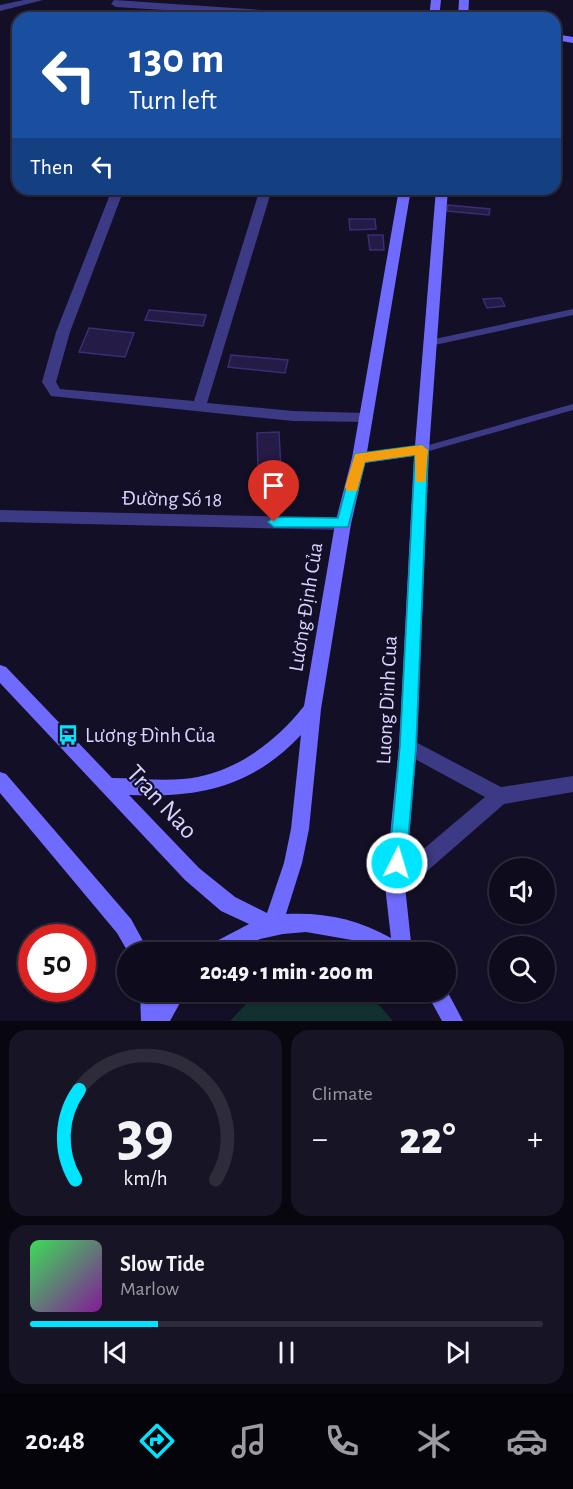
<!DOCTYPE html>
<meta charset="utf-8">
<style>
body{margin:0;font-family:"Alegreya Sans",sans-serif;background:#171425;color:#f1f3f6;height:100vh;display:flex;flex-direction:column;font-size:22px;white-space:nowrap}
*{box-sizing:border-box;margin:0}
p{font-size:20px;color:#9b9ba3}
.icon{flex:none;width:33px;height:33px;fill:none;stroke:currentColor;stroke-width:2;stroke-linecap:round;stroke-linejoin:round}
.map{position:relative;height:1021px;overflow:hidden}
.sheet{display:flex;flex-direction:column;gap:9px;padding:9px;background:#08060f;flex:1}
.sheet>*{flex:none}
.banner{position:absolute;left:12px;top:12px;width:549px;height:183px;border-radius:18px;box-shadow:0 2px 4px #0004,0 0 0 2px #2e2b3b;background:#1a4fa0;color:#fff;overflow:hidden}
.tools{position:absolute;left:489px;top:858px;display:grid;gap:12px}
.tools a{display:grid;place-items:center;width:66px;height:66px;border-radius:50%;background:#0e0b1c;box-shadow:0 2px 4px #0004,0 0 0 2px #2e2b3b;font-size:30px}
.speed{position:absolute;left:18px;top:924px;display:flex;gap:12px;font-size:30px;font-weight:700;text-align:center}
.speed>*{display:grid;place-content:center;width:78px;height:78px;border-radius:50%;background:#0e0b1c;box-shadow:0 2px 4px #0004,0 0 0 2px #2e2b3b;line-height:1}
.speed .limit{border:9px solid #d22;background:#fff;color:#111}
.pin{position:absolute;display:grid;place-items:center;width:51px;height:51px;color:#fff;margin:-62px -26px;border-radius:50% 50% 50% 0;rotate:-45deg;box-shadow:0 0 6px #0007}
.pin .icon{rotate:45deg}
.me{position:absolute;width:66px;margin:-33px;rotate:5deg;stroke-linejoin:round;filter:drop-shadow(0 0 4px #0008)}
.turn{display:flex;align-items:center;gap:21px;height:126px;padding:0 18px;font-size:27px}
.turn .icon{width:78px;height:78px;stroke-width:2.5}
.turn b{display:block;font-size:42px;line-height:51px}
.then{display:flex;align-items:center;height:57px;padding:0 18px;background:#0003;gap:12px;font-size:22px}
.big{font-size:45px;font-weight:800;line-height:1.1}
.sheet .widget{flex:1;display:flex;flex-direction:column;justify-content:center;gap:9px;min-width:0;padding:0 21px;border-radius:18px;background:#171425}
.sheet .dial{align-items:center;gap:0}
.dial svg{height:156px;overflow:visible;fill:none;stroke:#2e2b3b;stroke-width:7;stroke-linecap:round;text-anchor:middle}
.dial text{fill:#f1f3f6;stroke:none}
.song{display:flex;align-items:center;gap:18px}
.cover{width:72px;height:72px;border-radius:9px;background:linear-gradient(135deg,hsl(130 70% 55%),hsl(290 70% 35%))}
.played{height:6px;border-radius:3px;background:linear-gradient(90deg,#00e5ff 25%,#2e2b3b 25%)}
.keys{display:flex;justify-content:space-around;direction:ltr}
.heat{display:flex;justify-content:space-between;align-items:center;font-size:33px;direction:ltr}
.sheet .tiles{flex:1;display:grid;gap:9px;grid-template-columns:1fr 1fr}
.widget:last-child{grid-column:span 2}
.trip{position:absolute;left:117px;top:942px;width:339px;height:60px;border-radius:30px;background:#0e0b1c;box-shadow:0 2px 4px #0004,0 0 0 2px #2e2b3b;font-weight:800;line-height:60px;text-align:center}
.tabs{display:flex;height:96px;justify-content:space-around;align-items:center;background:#06040b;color:#9b9ba3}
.tabs .icon{width:42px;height:42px}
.tabs .selected{color:#00e5ff}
.tabs b{font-size:27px;color:#f1f3f6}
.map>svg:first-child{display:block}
.green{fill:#12302f}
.building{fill:#241b47;stroke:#3b2d73;stroke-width:1.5}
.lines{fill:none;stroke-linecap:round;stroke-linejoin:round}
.lane{fill:#3d3a85;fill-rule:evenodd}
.street{fill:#3d3a85;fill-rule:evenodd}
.secondary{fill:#6f6bff;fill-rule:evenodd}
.route{fill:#00e5ff;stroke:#0095a6;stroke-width:1.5}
.slow{fill:#f59e0b}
.labels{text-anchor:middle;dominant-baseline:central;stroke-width:4.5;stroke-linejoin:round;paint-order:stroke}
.street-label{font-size:21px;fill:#d9d4ff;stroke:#130f26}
.poi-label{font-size:21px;fill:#d9d4ff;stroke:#130f26;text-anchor:start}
.near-street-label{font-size:26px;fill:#d9d4ff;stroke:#130f26}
</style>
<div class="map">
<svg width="573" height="1021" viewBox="0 0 573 1021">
<rect width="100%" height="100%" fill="#130f26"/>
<polygon class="green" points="264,992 360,992 380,1006 393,1021 230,1021 251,999"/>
<g class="building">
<polygon points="448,205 490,209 489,215 447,211"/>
<polygon points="349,219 375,219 376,229 350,230"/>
<polygon points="368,235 383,235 384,250 370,250"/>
<polygon points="501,298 505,306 487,308 483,299"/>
<polygon points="149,310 206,315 203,326 145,320"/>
<polygon points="89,328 134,333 125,357 79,352"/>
<polygon points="231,355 288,360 285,373 228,367"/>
<polygon points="279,432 281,470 258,471 257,433"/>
</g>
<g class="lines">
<g class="lane">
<polygon points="346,189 368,189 404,193 407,195 404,197 349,191"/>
<polygon points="573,309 573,315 430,346 426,343 430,340"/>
<polygon points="573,404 573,410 422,453 418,450 422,447"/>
</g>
<g class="street">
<polygon points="24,0 43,0 0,11 0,5"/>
<polygon points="114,0 337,15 342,18 291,18 116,7 111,4"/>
<polygon points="119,189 123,192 70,332 56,382 60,389 194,401 260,189 272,189 207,403 293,411 366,413 371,414 373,418 371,422 293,421 51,396 42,382 56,332 111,192"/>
<polygon points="0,510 343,518 348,520 351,524 348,528 343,530 0,522"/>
<polygon points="408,738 501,787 573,776 573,792 504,804 402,893 395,895 388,893 385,886 388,879 485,797 402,752 399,746 402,740"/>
</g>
<g class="secondary">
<polygon points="431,0 441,0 439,18 429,18"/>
<polygon points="459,0 469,0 468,18 458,18"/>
<polygon points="555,34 573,37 573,43 555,40"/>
<path d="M399,189H411L367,452L415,446L436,189H448L429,450L417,746L405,886L412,952H379L352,940L306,932L283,934L260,939L233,952H206L209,945L249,924L221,911L185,880L0,683V665L6,667L112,778C136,778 159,781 183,779C232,775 274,744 304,706L335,524L352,458ZM414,456L399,746L385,886L391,938C358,919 324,912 286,914L302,863L309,829L321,709L351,524L365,463ZM301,735L291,829L284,863L267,913L235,897L199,868L129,795C198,798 251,788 301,735Z"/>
<polygon points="0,772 6,774 131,919 149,952 128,952 117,933 0,793"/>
<polygon points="446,989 463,1021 442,1021 426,992 446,992"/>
<polygon points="140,992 160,992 160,999 165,992 186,992 170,1021 141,1021"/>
</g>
</g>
<polygon class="route" points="422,445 428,450 416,746 406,863 403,869 397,871 391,869 389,863 400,746 415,455 365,462 348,527 274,527 268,522 274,517 338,518 355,454"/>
<polygon class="slow" points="422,445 428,450 425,482 416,482 415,455 365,462 357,491 347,491 345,487 355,454"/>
<defs>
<g id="bus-bare" transform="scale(1.62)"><path d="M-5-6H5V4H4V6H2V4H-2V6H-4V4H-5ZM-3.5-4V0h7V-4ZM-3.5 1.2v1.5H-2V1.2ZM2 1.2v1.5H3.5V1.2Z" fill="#00e5ff" stroke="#130f26" stroke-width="2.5" paint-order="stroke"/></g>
</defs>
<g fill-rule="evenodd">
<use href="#bus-bare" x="68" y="735"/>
</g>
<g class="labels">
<g class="street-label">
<text transform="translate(172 499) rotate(1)">Đường Số 18</text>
<text transform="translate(306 607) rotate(-81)">Lương Định Của</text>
<text transform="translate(387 700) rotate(-87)">Luong Dinh Cua</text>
</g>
<g class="poi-label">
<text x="85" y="735">Lương Đình Của</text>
</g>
<g class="near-street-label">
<text transform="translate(162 802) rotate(47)">Tran Nao</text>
</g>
</g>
</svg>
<div class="tools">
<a><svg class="icon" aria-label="sound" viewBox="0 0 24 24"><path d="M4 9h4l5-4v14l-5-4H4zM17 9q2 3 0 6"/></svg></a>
<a><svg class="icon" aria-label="search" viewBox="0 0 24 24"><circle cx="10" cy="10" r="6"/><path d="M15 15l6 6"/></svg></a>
</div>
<div class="speed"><div class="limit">50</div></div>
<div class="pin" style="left:274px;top:522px;background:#d93025"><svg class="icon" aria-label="arrive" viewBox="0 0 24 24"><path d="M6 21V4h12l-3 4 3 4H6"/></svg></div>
<svg class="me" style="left:397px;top:863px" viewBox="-20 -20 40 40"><circle r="17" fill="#00e5ff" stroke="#fff" stroke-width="3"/><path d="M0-11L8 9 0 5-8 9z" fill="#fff"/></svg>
<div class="trip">20:49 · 1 min · 200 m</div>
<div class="banner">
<div class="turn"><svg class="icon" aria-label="left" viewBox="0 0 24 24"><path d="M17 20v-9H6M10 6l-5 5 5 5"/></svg><div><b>130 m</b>Turn left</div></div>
<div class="then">Then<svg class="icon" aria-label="left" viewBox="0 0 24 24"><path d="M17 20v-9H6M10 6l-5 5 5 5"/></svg></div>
</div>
</div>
<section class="sheet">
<div class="tiles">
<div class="widget dial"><svg viewBox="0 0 100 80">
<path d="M14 69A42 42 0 1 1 86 69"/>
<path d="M14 69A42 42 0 0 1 16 23" stroke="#00e5ff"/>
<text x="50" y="56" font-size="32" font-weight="700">39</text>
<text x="50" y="72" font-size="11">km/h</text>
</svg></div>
<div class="widget"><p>Climate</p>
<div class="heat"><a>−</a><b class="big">22°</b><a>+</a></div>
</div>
<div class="widget">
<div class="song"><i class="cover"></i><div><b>Slow Tide</b><p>Marlow</p></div></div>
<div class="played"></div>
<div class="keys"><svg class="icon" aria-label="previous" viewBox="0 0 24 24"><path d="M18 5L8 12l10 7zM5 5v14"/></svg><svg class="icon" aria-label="pause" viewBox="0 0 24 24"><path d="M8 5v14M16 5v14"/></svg><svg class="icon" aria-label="next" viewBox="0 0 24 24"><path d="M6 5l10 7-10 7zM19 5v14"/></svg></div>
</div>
</div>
</section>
<nav class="tabs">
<b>20:48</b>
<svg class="icon selected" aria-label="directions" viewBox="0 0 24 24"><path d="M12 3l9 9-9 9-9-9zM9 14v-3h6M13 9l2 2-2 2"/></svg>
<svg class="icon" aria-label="music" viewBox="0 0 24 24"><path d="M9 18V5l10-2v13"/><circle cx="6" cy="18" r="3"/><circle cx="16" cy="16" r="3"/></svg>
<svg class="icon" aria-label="phone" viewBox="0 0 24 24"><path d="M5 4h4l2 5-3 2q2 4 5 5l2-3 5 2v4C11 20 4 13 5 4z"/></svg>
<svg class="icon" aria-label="climate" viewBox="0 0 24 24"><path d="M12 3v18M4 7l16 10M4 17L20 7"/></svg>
<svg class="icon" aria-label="car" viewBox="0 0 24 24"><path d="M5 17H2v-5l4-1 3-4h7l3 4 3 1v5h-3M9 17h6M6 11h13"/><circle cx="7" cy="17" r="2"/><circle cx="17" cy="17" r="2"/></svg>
</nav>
